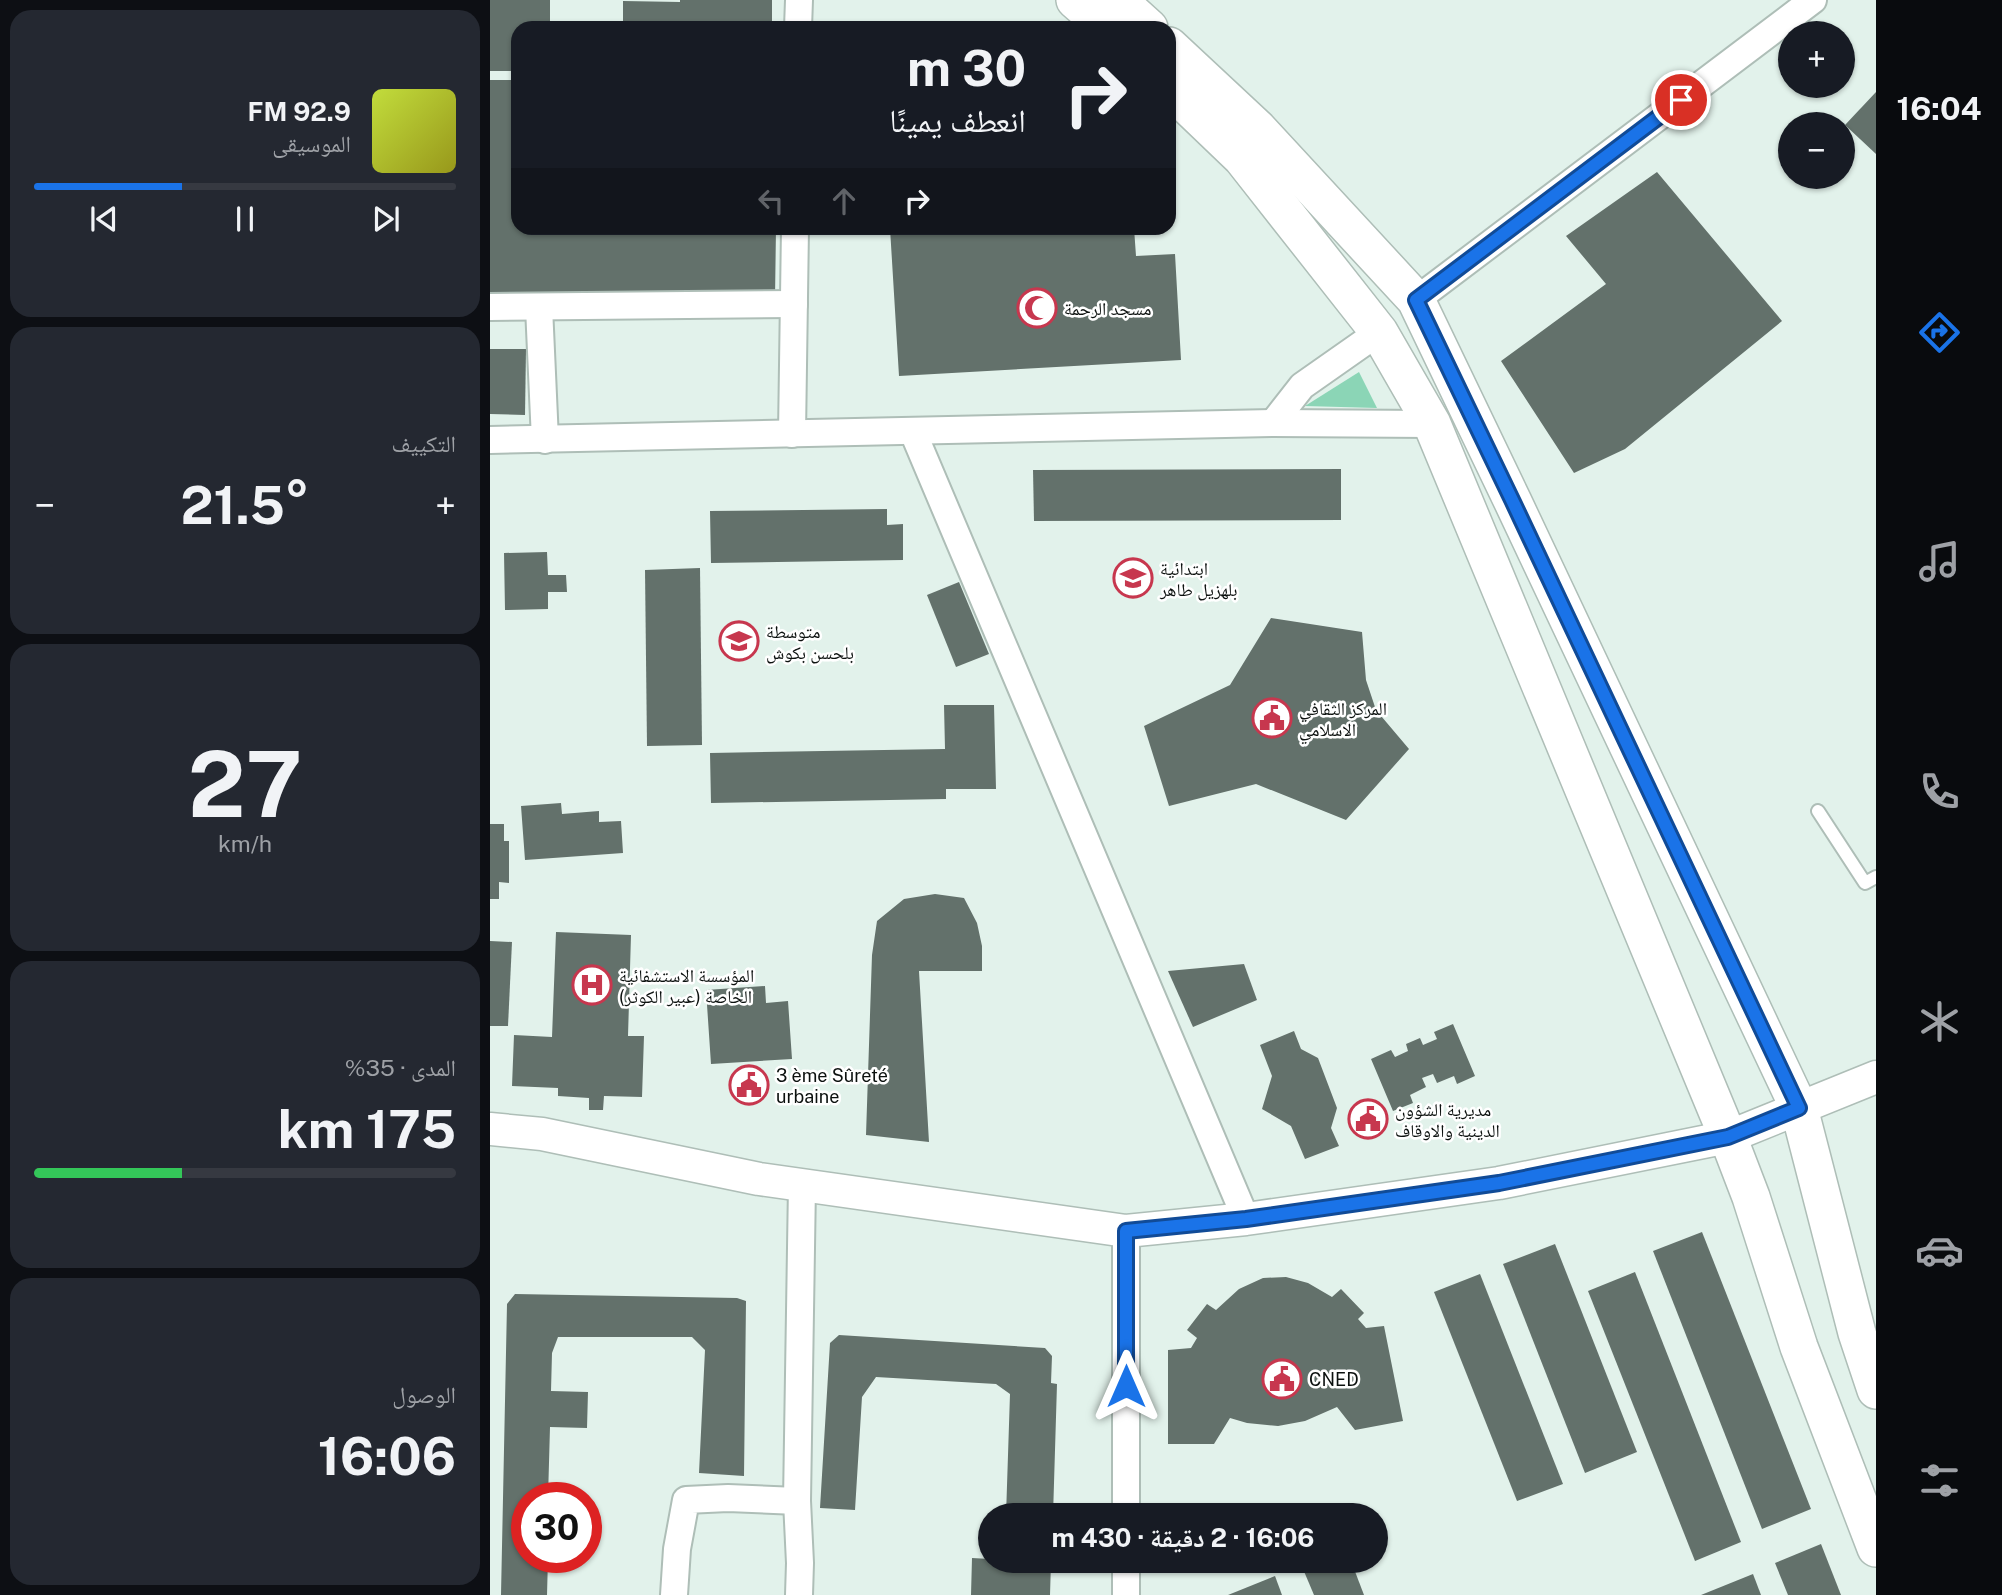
<!DOCTYPE html>
<html lang="ar">
<meta charset="utf-8">
<style>
body{margin:0;font-family:"Public Sans","Noto Naskh Arabic",sans-serif;background:#242831;color:#f1f3f6;direction:rtl;height:100vh;display:flex;flex-direction:column;font-size:26px;white-space:nowrap}
*{box-sizing:border-box;margin:0}
p{font-size:23px;color:#9ea1a6}
.icon{flex:none;width:38px;height:38px;fill:none;stroke:currentColor;stroke-width:2;stroke-linecap:round;stroke-linejoin:round}
.map{position:relative;flex:1;overflow:hidden;direction:ltr}
.sheet{display:flex;flex-direction:column;gap:10px;padding:10px;background:#0d0f14;width:490px}
.sheet>*{flex:none}
.top-card{position:absolute;left:21px;top:21px;width:665px;height:214px;border-radius:21px;box-shadow:0 2px 5px #0004;direction:rtl;background:#171b24;color:#f1f3f6;overflow:hidden}
.fabs{position:absolute;left:1288px;top:21px;display:grid;gap:14px}
.fabs a{display:grid;place-items:center;width:77px;height:77px;border-radius:50%;background:#171b24;box-shadow:0 2px 5px #0004;font-size:35px}
.speed{position:absolute;left:21px;top:1482px;display:flex;gap:14px;font-size:35px;font-weight:700;text-align:center}
.speed>*{display:grid;place-content:center;width:91px;height:91px;border-radius:50%;background:#171b24;box-shadow:0 2px 5px #0004;line-height:1}
.speed .limit{border:10px solid #d22;background:#fff;color:#111}
.pin{position:absolute;display:grid;place-items:center;width:60px;height:60px;color:#fff;margin:-30px;border:4px solid #fff;border-radius:50%;box-shadow:0 2px 7px #0007}
.me{position:absolute;width:77px;margin:-38px;rotate:0deg;stroke-linejoin:round;filter:drop-shadow(0 0 5px #0008)}
.turn{display:flex;align-items:center;gap:24px;height:147px;padding:0 35px;font-size:32px}
.turn .icon{width:91px;height:91px;stroke-width:2.5}
.turn b{display:block;font-size:49px;line-height:60px}
.lanes{display:flex;align-items:center;height:66px;padding:0 35px;background:#0003;justify-content:center;gap:35px;direction:ltr}
.lanes .off{opacity:.35}
.big{font-size:52px;font-weight:700;line-height:1.1}
.sheet .widget{flex:1;display:flex;flex-direction:column;justify-content:center;gap:10px;min-width:0;padding:0 24px;border-radius:21px;background:#242831}
.sheet .dial{align-items:center;gap:0}
.dial b{font-size:91px;line-height:1}
.song{display:flex;align-items:center;gap:21px}
.cover{width:84px;height:84px;border-radius:10px;background:linear-gradient(135deg,hsl(70 70% 55%),hsl(60 70% 35%))}
.played{height:7px;border-radius:4px;background:linear-gradient(90deg,#1a73e8 35%,#363941 35%)}
.keys{display:flex;justify-content:space-around;direction:ltr}
.heat{display:flex;justify-content:space-between;align-items:center;font-size:38px;direction:ltr}
.charge{height:10px;border-radius:5px;background:linear-gradient(90deg,#34c759 35%,#363941 0)}
.trip{position:absolute;left:488px;top:1503px;width:410px;height:70px;border-radius:35px;background:#171b24;box-shadow:0 2px 5px #0004;font-weight:700;line-height:70px;text-align:center;direction:rtl}
main{display:flex;flex:1;min-height:0}
.tab-bar{display:flex;flex-direction:column;width:126px;justify-content:space-around;align-items:center;background:#090b0e;color:#9ea1a6}
.tab-bar .icon{width:49px;height:49px}
.tab-bar .on{color:#1a73e8}
.tab-bar b{font-size:32px;color:#f1f3f6}
.map>svg:first-child{display:block}
.green{fill:#8bd5b6}
.building{fill:#63716b}
.lines{fill:none;stroke-linecap:round;stroke-linejoin:round}
.service-casing{stroke:#aebeb7;stroke-width:16}
.minor-casing{stroke:#aebeb7;stroke-width:30}
.tertiary-casing{stroke:#aebeb7;stroke-width:35}
.secondary-casing{stroke:#aebeb7;stroke-width:40}
.service{stroke:#fff;stroke-width:12}
.minor{stroke:#fff;stroke-width:26}
.tertiary{stroke:#fff;stroke-width:32}
.secondary{stroke:#fff;stroke-width:37}
.route-casing{stroke:#114b97;stroke-width:18}
.route{stroke:#1a73e8;stroke-width:12}
.labels{text-anchor:middle;dominant-baseline:central;stroke-width:5;stroke-linejoin:round;paint-order:stroke}
.poi-label{font-size:18px;fill:#0c110f;stroke:#fff;text-anchor:start}
</style>
<main>
<nav class="tab-bar">
<b>16:04</b>
<svg class="icon on" aria-label="directions" viewBox="0 0 24 24"><path d="M12 3l9 9-9 9-9-9zM9 14v-3h6M13 9l2 2-2 2"/></svg>
<svg class="icon" aria-label="music" viewBox="0 0 24 24"><path d="M9 18V5l10-2v13"/><circle cx="6" cy="18" r="3"/><circle cx="16" cy="16" r="3"/></svg>
<svg class="icon" aria-label="phone" viewBox="0 0 24 24"><path d="M5 4h4l2 5-3 2q2 4 5 5l2-3 5 2v4C11 20 4 13 5 4z"/></svg>
<svg class="icon" aria-label="climate" viewBox="0 0 24 24"><path d="M12 3v18M4 7l16 10M4 17L20 7"/></svg>
<svg class="icon" aria-label="car" viewBox="0 0 24 24"><path d="M5 17H2v-5l4-1 3-4h7l3 4 3 1v5h-3M9 17h6M6 11h13"/><circle cx="7" cy="17" r="2"/><circle cx="17" cy="17" r="2"/></svg>
<svg class="icon" aria-label="filters" viewBox="0 0 24 24"><path d="M4 7h16M4 17h16"/><circle cx="9" cy="7" r="2"/><circle cx="15" cy="17" r="2"/></svg>
</nav>
<div class="map">
<svg width="1386" height="1595" viewBox="0 0 1386 1595">
<rect width="100%" height="100%" fill="#e2f2eb"/>
<polygon class="green" points="869,372 887,408 815,406"/>
<g class="building">
<polygon points="0,0 60,0 60,28 28,28 28,71 0,71"/>
<polygon points="190,0 282,0 282,28 133,28 133,1 190,2"/>
<polygon points="0,80 28,80 28,228 286,228 285,299 0,296"/>
<polygon points="1386,92 1386,154 1355,125"/>
<polygon points="1167,172 1292,321 1135,449 1084,473 1011,361 1116,284 1076,236"/>
<polygon points="400,228 644,228 646,256 685,254 691,360 409,376"/>
<polygon points="0,349 36,349 35,415 0,414"/>
<polygon points="851,469 851,520 544,521 543,470"/>
<polygon points="397,509 397,525 413,524 413,560 221,563 220,511"/>
<polygon points="57,552 58,575 76,575 77,592 58,592 58,609 15,610 14,553"/>
<polygon points="210,568 212,745 157,746 155,570"/>
<polygon points="469,582 499,654 466,667 437,595"/>
<polygon points="781,618 872,632 876,680 886,710 919,749 856,820 766,784 679,806 654,726 740,685"/>
<polygon points="454,705 504,705 506,789 456,789 456,799 221,803 220,753 455,749"/>
<polygon points="71,803 72,814 109,811 109,822 131,821 133,853 35,860 31,806"/>
<polygon points="0,824 14,824 14,841 19,841 19,883 9,882 9,899 0,899"/>
<polygon points="445,894 474,898 487,923 492,946 492,971 429,971 439,1142 376,1135 382,955 387,921 414,899"/>
<polygon points="66,932 141,935 138,1036 154,1036 152,1097 114,1096 113,1110 99,1110 99,1098 68,1096 68,1088 22,1086 24,1035 62,1037"/>
<polygon points="0,941 22,942 18,1026 0,1026"/>
<polygon points="754,964 767,1000 703,1027 678,971"/>
<polygon points="275,986 276,1003 298,1001 302,1059 221,1064 216,990"/>
<polygon points="963,1024 985,1076 967,1084 964,1076 947,1083 943,1074 932,1078 936,1087 920,1095 923,1103 903,1111 881,1059 901,1050 905,1057 918,1051 916,1044 930,1038 933,1045 947,1039 944,1032"/>
<polygon points="804,1031 811,1049 828,1058 847,1108 841,1128 849,1146 815,1159 801,1126 772,1109 782,1076 770,1045"/>
<polygon points="1212,1232 1321,1509 1272,1529 1163,1251"/>
<polygon points="1065,1244 1147,1452 1095,1473 1013,1264"/>
<polygon points="1145,1272 1251,1542 1205,1561 1098,1291"/>
<polygon points="990,1274 1073,1484 1027,1501 944,1292"/>
<polygon points="796,1277 818,1283 842,1297 851,1289 874,1313 868,1319 876,1328 894,1326 913,1421 865,1430 847,1407 815,1421 788,1426 757,1423 740,1418 724,1444 678,1444 678,1350 701,1348 707,1338 697,1330 717,1304 726,1310 749,1289 773,1278"/>
<polygon points="25,1294 247,1298 256,1301 254,1476 209,1473 215,1350 202,1337 68,1337 62,1353 61,1391 98,1392 97,1428 60,1427 58,1498 37,1498 37,1558 58,1558 57,1595 11,1595 17,1304"/>
<polygon points="349,1335 555,1348 562,1356 561,1383 567,1384 563,1516 516,1516 520,1394 506,1384 386,1377 372,1397 365,1510 330,1508 340,1343"/>
<polygon points="1331,1544 1351,1595 1298,1595 1285,1563"/>
<polygon points="482,1558 500,1559 500,1561 561,1561 560,1595 481,1595"/>
<polygon points="833,1561 861,1561 874,1595 824,1595 813,1569"/>
<polygon points="1263,1574 1271,1595 1211,1595"/>
<polygon points="785,1576 792,1595 738,1595"/>
</g>
<g class="lines">
<g class="service-casing">
<polyline id="service" points="1328,811 1375,883 1386,877"/>
</g>
<g class="minor-casing">
<g id="minor">
<polyline points="308,28 309,0"/>
<polyline points="926,300 1323,0"/>
<polyline points="0,307 304,304"/>
<polyline points="49,307 55,440"/>
<polyline points="783,423 812,386 889,332"/>
<polyline points="423,432 756,1219"/>
<polyline points="302,434 305,228"/>
<polyline points="0,440 783,423 942,424"/>
<polyline points="636,1231 636,1516"/>
<polyline points="636,1561 636,1595"/>
<polyline points="184,1595 187,1549 196,1500 238,1498 307,1501"/>
<polyline points="309,1595 310,1563 307,1501 312,1185"/>
</g>
</g>
<g class="tertiary-casing">
<polyline id="tertiary" points="0,1129 52,1134 269,1179 636,1231 756,1219 1009,1183 1238,1137 1386,1077"/>
</g>
<g class="secondary-casing">
<g id="secondary">
<polyline points="585,0 617,28"/>
<polyline points="628,0 659,28"/>
<polyline points="679,46 768,129 926,300 1023,502 1309,1108 1367,1333 1386,1390"/>
<polyline points="679,88 752,158 889,332 942,424 1238,1137 1261,1197 1309,1347 1386,1548"/>
</g>
</g>
<use href="#service" class="service"/>
<use href="#minor" class="minor"/>
<use href="#tertiary" class="tertiary"/>
<use href="#secondary" class="secondary"/>
</g>
<g class="lines">
<g class="route-casing">
<polyline id="route" points="636,1386 636,1231 756,1219 1009,1183 1238,1137 1309,1108 1023,502 926,300 1191,100"/>
</g>
<use href="#route" class="route"/>
</g>
<defs>
<g id="mosque-ring" transform="scale(2.0125)"><circle r="9.5" fill="#fff" stroke="#c7374e" stroke-width="1.5"/><path d="M3.5-4.9A6 6 0 1 0 3.5 4.9A5 5 0 1 1 3.5-4.9Z" fill="#c7374e"/></g>
<g id="school-ring" transform="scale(2.0125)"><circle r="9.5" fill="#fff" stroke="#c7374e" stroke-width="1.5"/><path d="M0-5L7-2L0 1L-7-2ZM-4 1L0 2.5L4 1V4Q0 6-4 4Z" fill="#c7374e"/></g>
<g id="civic-ring" transform="scale(2.0125)"><circle r="9.5" fill="#fff" stroke="#c7374e" stroke-width="1.5"/><path d="M-.6-6.5H3V-4.5H.6V-3L4-1V1h2V6H-6V1h2V-1L-.6-3ZM-1.2 2.5V6h2.4V2.5Z" fill="#c7374e"/></g>
<g id="hospital-ring" transform="scale(2.0125)"><circle r="9.5" fill="#fff" stroke="#c7374e" stroke-width="1.5"/><path d="M-5-5h3v3.5h4V-5h3V5h-3V1.5h-4V5h-3Z" fill="#c7374e"/></g>
</defs>
<g fill-rule="evenodd">
<use href="#mosque-ring" x="547" y="308"/>
<use href="#school-ring" x="643" y="578"/>
<use href="#school-ring" x="249" y="641"/>
<use href="#civic-ring" x="782" y="718"/>
<use href="#hospital-ring" x="102" y="985"/>
<use href="#civic-ring" x="259" y="1085"/>
<use href="#civic-ring" x="878" y="1119"/>
<use href="#civic-ring" x="792" y="1379"/>
</g>
<g class="labels">
<g class="poi-label">
<text x="574" y="308">مسجد الرحمة</text>
<text x="670" y="568">ابتدائية<tspan x="670" dy="21">بلهزيل طاهر</tspan></text>
<text x="276" y="631">متوسطة<tspan x="276" dy="21">بلحسن بكوش</tspan></text>
<text x="809" y="708">المركز الثقافي<tspan x="809" dy="21">الاسلامي</tspan></text>
<text x="129" y="975">المؤسسة الاستشفائية<tspan x="129" dy="21">الخاصة (عبير الكوثر)</tspan></text>
<text x="286" y="1075">3 ème Sûreté<tspan x="286" dy="21">urbaine</tspan></text>
<text x="905" y="1109">مديرية الشؤون<tspan x="905" dy="21">الدينية والاوقاف</tspan></text>
<text x="819" y="1379">CNED</text>
</g>
</g>
</svg>
<div class="fabs">
<a>+</a>
<a>−</a>
</div>
<div class="speed"><div class="limit">30</div></div>
<div class="pin" style="left:1191px;top:100px;background:#d93025"><svg class="icon" aria-label="arrive" viewBox="0 0 24 24"><path d="M6 21V4h12l-3 4 3 4H6"/></svg></div>
<svg class="me" style="left:636px;top:1386px" viewBox="-20 -20 40 40"><path d="M0-17L14 15 0 8-14 15z" fill="#1a73e8" stroke="#fff" stroke-width="4"/></svg>
<div class="trip">16:06 · 2 دقيقة · 430 m</div>
<div class="top-card">
<div class="turn"><svg class="icon" aria-label="right" viewBox="0 0 24 24"><path d="M7 20v-9h11M14 6l5 5-5 5"/></svg><div><b>30 m</b>انعطف يمينًا</div></div>
<div class="lanes"><svg class="icon off" aria-label="left" viewBox="0 0 24 24"><path d="M17 20v-9H6M10 6l-5 5 5 5"/></svg><svg class="icon off" aria-label="ahead" viewBox="0 0 24 24"><path d="M12 20V5M6 11l6-6 6 6"/></svg><svg class="icon" aria-label="right" viewBox="0 0 24 24"><path d="M7 20v-9h11M14 6l5 5-5 5"/></svg></div>
</div>
</div>
<section class="sheet">
<div class="widget">
<div class="song"><i class="cover"></i><div><b>92.9 FM</b><p>الموسيقى</p></div></div>
<div class="played"></div>
<div class="keys"><svg class="icon" aria-label="previous" viewBox="0 0 24 24"><path d="M18 5L8 12l10 7zM5 5v14"/></svg><svg class="icon" aria-label="pause" viewBox="0 0 24 24"><path d="M8 5v14M16 5v14"/></svg><svg class="icon" aria-label="next" viewBox="0 0 24 24"><path d="M6 5l10 7-10 7zM19 5v14"/></svg></div>
</div>
<div class="widget"><p>التكييف</p>
<div class="heat"><a>−</a><b class="big">21.5°</b><a>+</a></div>
</div>
<div class="widget dial"><b>27</b><p>km/h</p></div>
<div class="widget"><p>المدى · 35%</p><b class="big">175 km</b><div class="charge"></div></div>
<div class="widget"><p>الوصول</p><b class="big">16:06</b></div>
</section>
</main>
